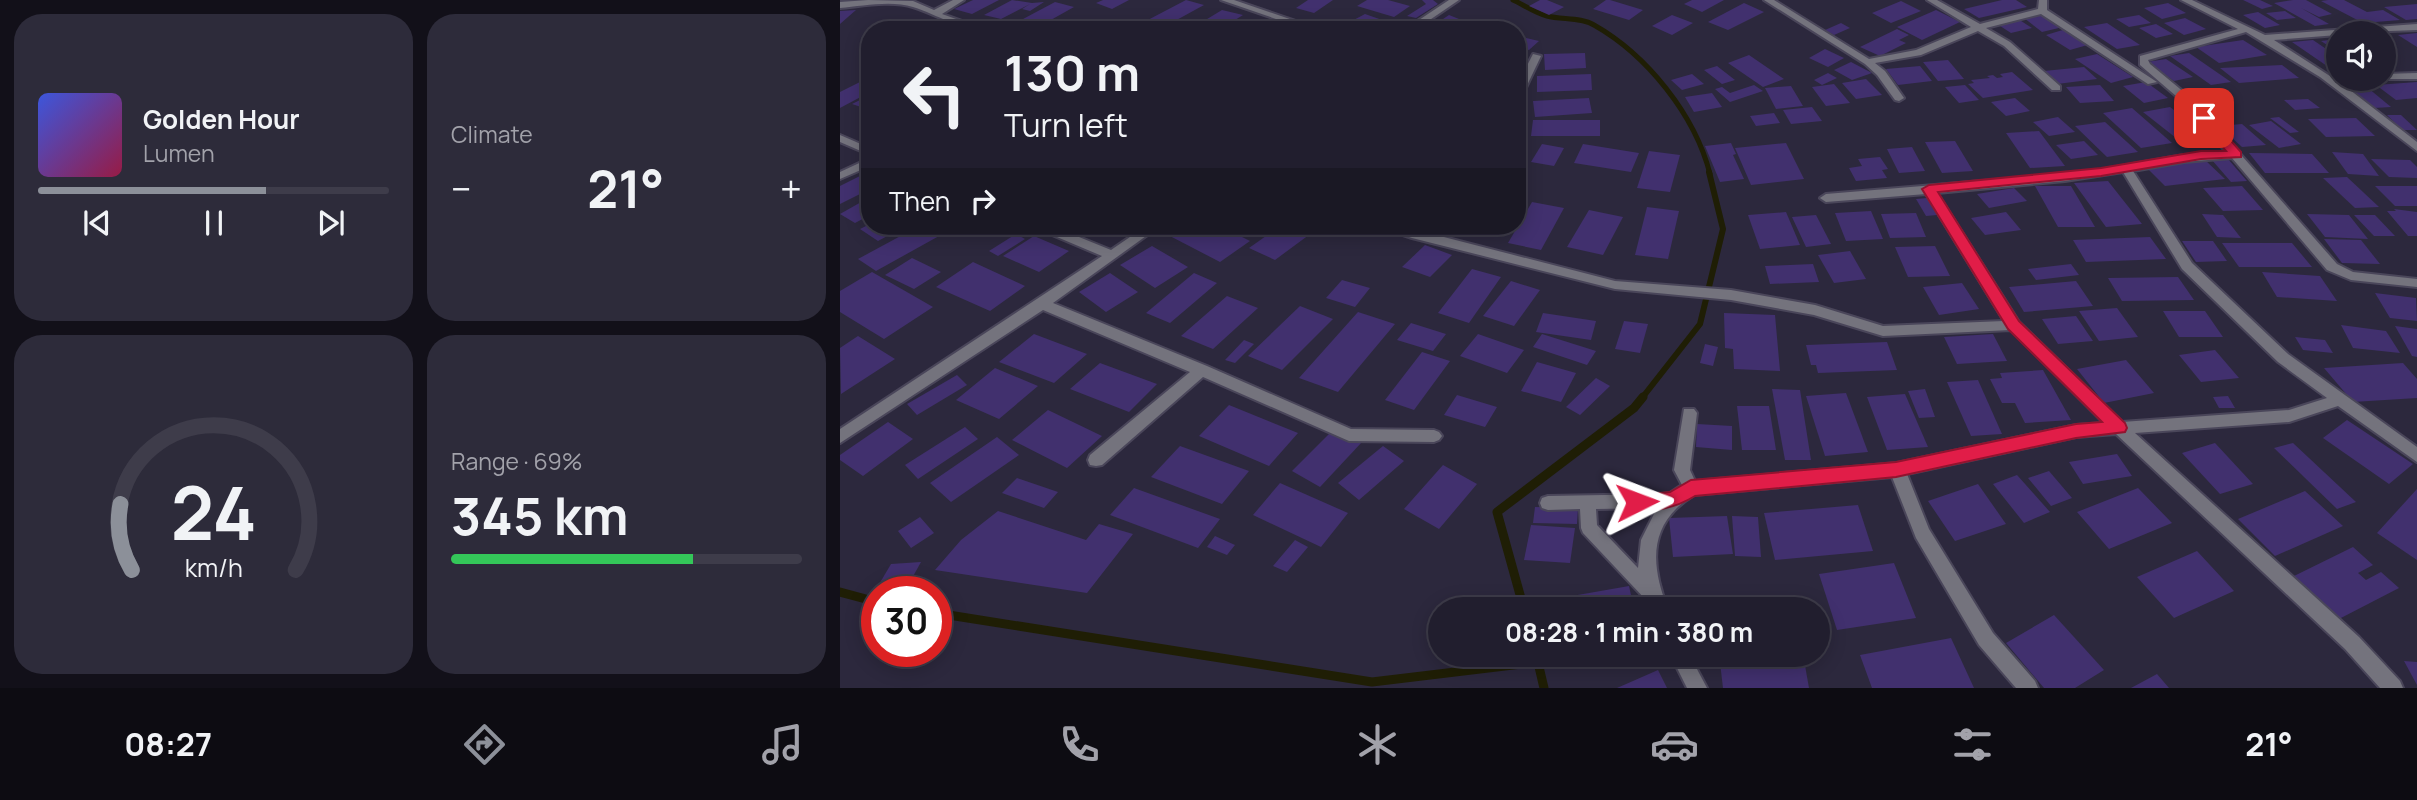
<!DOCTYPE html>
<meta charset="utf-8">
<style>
body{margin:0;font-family:Manrope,sans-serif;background:#2d2b3a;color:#f1f3f6;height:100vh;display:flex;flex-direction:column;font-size:26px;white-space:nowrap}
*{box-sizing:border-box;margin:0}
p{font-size:23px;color:#a2a2aa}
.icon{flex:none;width:38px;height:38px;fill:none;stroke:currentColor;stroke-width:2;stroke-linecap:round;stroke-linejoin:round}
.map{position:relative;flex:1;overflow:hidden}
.drawer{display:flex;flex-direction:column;gap:14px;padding:14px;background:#121019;width:840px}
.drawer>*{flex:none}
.banner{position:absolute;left:21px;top:21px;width:665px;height:214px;border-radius:28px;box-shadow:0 4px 18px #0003,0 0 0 2px #3e3c4a;background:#211e2e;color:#f1f3f6;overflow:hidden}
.fabs{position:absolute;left:1486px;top:21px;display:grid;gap:14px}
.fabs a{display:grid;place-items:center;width:70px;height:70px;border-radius:50%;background:#211e2e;box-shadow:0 4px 18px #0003,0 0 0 2px #3e3c4a;font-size:35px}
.speed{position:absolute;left:21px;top:576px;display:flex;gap:14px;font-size:35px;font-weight:700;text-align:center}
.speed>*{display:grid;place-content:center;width:91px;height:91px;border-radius:50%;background:#211e2e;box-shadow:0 4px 18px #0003,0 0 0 2px #3e3c4a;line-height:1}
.speed .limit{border:10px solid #d22;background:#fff;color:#111}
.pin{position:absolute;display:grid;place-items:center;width:60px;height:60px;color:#fff;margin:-30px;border-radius:14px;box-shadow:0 4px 10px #0006}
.me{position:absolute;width:77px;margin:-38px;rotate:87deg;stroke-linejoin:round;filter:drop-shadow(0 0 5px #0008)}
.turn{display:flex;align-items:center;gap:24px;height:147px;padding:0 28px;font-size:32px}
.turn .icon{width:91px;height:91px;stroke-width:2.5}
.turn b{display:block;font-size:49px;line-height:60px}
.then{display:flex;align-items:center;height:66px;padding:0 28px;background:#0003;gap:14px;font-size:26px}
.big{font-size:52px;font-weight:700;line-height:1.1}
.drawer .card{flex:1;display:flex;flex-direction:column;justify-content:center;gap:10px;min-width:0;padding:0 24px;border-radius:28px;background:#2d2b3a}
.drawer .dial{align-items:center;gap:0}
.dial svg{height:182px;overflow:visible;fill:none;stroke:#3e3c4a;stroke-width:7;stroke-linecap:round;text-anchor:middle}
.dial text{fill:#f1f3f6;stroke:none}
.song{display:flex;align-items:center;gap:21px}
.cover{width:84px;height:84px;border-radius:10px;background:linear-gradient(135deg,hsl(230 70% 55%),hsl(340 70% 35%))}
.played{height:7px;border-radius:4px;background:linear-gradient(90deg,#8c9099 65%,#3e3c4a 65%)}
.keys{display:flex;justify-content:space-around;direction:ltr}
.heat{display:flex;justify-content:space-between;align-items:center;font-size:38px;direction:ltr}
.charge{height:10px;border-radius:5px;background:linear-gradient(90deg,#34c759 69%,#3e3c4a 0)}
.drawer .tiles{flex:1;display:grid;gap:14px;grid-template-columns:repeat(2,1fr)}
.trip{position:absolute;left:588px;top:597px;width:402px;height:70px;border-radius:35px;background:#211e2e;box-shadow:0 4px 18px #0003,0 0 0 2px #3e3c4a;font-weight:700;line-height:70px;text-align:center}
.dock{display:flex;height:112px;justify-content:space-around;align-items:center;background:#0d0c12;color:#a2a2aa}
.dock .icon{width:49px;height:49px}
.dock .on{color:#8c9099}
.dock b{font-size:32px;color:#f1f3f6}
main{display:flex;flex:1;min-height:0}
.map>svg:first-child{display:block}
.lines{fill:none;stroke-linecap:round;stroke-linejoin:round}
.stream-far2{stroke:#1f1e05;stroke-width:5}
.stream-far1{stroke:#1f1e05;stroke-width:6}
.stream{stroke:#1f1e05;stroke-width:9}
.building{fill:#41306e}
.minor-casing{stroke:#4a465a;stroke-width:4}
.minor{fill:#74737d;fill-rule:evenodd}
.route{fill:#e11d48;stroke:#92132f;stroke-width:2}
</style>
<main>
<section class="drawer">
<div class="tiles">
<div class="card">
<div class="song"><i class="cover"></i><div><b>Golden Hour</b><p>Lumen</p></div></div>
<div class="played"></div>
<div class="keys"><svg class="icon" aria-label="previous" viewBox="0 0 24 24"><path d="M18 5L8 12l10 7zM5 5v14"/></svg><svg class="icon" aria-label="pause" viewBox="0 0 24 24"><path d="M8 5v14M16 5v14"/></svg><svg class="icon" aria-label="next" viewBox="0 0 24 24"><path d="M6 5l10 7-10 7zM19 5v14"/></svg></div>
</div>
<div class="card"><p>Climate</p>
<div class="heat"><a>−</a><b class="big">21°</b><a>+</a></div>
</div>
<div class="card dial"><svg viewBox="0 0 100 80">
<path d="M14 69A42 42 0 1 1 86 69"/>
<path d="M14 69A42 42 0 0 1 9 40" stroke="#8c9099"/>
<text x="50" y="56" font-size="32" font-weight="700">24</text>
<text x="50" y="72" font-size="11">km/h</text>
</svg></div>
<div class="card"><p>Range · 69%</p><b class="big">345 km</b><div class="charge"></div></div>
</div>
</section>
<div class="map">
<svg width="1577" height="688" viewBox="0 0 1577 688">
<rect width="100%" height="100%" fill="#2c283d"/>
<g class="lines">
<path class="stream-far2" d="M673,0C684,5 695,13 707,16C721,20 741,17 754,25C807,55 855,115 870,174"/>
<polyline class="stream-far1" points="802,398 860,324 883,229 869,172"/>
<g class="stream">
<polyline points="0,592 37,602"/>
<polyline points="684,609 657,512 794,408 803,397"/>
<polyline points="96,613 532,682 698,662"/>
<polyline points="696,654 704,688"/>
</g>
</g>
<g class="building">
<polygon points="133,0 159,0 132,14 114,9"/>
<polygon points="172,0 192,3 204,2 190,11 182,9 190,4 161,19 144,15"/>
<polygon points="263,0 289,0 272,9 256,3"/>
<polygon points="346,0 364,5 322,28 304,22"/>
<polygon points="468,0 493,0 474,13 456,8"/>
<polygon points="527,0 548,0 570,6 554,17 517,6"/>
<polygon points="582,0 593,0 598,4 576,18 567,16 586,4"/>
<polygon points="700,0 707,0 724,7 709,15 689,6"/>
<polygon points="766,0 770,0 803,10 789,20 753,9"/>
<polygon points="852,0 884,0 862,12 844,4"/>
<polygon points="1162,0 1176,0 1187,7 1139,18 1124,9"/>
<polygon points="1403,0 1420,0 1433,6 1422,9"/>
<polygon points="1453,0 1466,0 1492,14 1479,17 1461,8 1489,24 1475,26 1434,3"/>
<polygon points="1488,0 1504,0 1527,12 1543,10 1560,20 1523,23 1481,1"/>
<polygon points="1061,1 1081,11 1051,23 1032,13"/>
<polygon points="215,2 234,7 193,30 172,25"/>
<polygon points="904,3 924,12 888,30 868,22"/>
<polygon points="1328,3 1346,13 1322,19 1304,8"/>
<polygon points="1577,4 1577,19 1566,20 1544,7"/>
<polygon points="16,10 0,24 0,11"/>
<polygon points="382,10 403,15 379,30 349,30"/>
<polygon points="1096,10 1120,22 1082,40 1057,27"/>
<polygon points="1445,11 1456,18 1437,20 1426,13"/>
<polygon points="1418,12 1440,25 1425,28 1403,15"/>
<polygon points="525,14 545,21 530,30 508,23"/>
<polygon points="1204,14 1223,27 1202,32 1184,18"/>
<polygon points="609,15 619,19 604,28 594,25"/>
<polygon points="832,15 853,23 832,35 812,26"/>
<polygon points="1299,15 1311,23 1289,27 1276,19"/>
<polygon points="1345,18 1366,29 1344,35 1324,23"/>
<polygon points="1178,19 1192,28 1171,33 1157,24"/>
<polygon points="230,20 251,25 242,30 213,30"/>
<polygon points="395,21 427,29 427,30 382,30"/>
<polygon points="623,22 647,29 647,30 611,30"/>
<polygon points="1001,23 1010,28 994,35 985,30"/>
<polygon points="1267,23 1300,45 1277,49 1244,27"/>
<polygon points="1316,24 1333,34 1316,38 1299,28"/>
<polygon points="1057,29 1069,35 1059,40 1066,43 1040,56 1020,47"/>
<polygon points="1226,29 1251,44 1230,50 1206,35"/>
<polygon points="1577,33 1577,47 1558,35"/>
<polygon points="677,36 699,41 689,50 677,47"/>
<polygon points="1498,39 1498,52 1481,41"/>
<polygon points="1403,40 1427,55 1379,63 1356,47"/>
<polygon points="1473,40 1498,57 1498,65 1487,66 1452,42"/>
<polygon points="985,49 1004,58 988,67 969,58"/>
<polygon points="745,53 746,68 705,70 704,54"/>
<polygon points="1349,53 1391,82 1371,85 1330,56"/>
<polygon points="1257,54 1293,77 1271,83 1235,59"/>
<polygon points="909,55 944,79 923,87 888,63"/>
<polygon points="1326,59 1353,77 1334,81 1307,62"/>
<polygon points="1108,60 1124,79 1098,81 1083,62"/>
<polygon points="1011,62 1032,73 1012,80 994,70"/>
<polygon points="1442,65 1459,78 1399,83 1380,68"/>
<polygon points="877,66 895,80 882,84 864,70"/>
<polygon points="1080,66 1092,81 1058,85 1046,69"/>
<polygon points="1244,67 1257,79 1217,84 1204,71"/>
<polygon points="1172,72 1193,90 1143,98 1128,84 1134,83 1131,80 1150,78 1147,76 1153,75 1157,78 1163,77 1160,74"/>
<polygon points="988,73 997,78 982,85 974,80"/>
<polygon points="751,74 752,90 697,92 697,76"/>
<polygon points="852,74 864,84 842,90 831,80"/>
<polygon points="30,77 30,92 0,108 0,92"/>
<polygon points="1026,79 1042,95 1016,99 1002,83"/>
<polygon points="1306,82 1328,98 1304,103 1283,86"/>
<polygon points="1577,82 1577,98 1556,100 1536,85"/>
<polygon points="1522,83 1551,107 1534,108 1505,84"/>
<polygon points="994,84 1010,103 986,106 972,87"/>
<polygon points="914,85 923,91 890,102 875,89 882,87 890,93"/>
<polygon points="1125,85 1139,100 1119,103 1105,87"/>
<polygon points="1260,85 1274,101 1240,103 1226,87"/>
<polygon points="951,86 963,106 936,109 925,88"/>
<polygon points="872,93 882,107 854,112 845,97"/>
<polygon points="26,97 30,98 30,110 12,104"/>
<polygon points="749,98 752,113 695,117 693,101"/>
<polygon points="1175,98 1190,111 1166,116 1151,102"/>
<polygon points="1468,99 1480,108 1455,110 1444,100"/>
<polygon points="972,107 982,121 951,124 943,110"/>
<polygon points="1330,107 1373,140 1345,145 1303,112"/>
<polygon points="1292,108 1332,143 1301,148 1263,113"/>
<polygon points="934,113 940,123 916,126 910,116"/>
<polygon points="1547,115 1561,115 1577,130 1562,130"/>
<polygon points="1218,117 1235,132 1209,136 1193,122"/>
<polygon points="1439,117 1459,132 1450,133 1430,118"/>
<polygon points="1516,118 1535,136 1486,137 1468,119"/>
<polygon points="693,120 760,120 760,136 691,136"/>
<polygon points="1431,121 1461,144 1439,148 1409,125"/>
<polygon points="1265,122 1298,152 1267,157 1235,126"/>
<polygon points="1402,124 1426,145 1402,147 1379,126"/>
<polygon points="1199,131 1225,166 1190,168 1166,133"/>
<polygon points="1115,141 1133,171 1102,173 1085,142"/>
<polygon points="1244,141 1258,155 1231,159 1216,145"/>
<polygon points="891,143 896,154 893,155 904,179 880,182 865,146"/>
<polygon points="946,143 964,179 911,185 895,148"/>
<polygon points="702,144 724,148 714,166 691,162"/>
<polygon points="743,144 799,153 791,172 734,163"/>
<polygon points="1072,147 1085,171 1059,173 1047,149"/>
<polygon points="809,151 840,155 830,192 797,188"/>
<polygon points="1492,152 1523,154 1539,176 1508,174"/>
<polygon points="1409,153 1472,154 1489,173 1425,173"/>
<polygon points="1040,157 1048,169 1042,170 1047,178 1016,181 1009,168 1022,166 1018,159"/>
<polygon points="1388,159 1407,181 1391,182 1372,160"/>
<polygon points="1531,159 1570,160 1577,167 1577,178 1549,177"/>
<polygon points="1365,160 1385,179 1325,186 1306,167"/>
<polygon points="30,171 30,189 0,204 0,186"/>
<polygon points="1507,177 1539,207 1515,208 1483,178"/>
<polygon points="1268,181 1302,224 1266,227 1234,183"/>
<polygon points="1195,186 1231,186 1255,227 1218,227"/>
<polygon points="1402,186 1423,210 1383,211 1363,188"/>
<polygon points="1535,186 1577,186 1577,206 1555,206"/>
<polygon points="1174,188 1187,201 1149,208 1137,194"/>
<polygon points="30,197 30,215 15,223 0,214"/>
<polygon points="1087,198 1097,215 1086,216 1076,199"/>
<polygon points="692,202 724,208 701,250 668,243"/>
<polygon points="807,207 839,211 828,259 795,255"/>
<polygon points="1554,209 1577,212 1577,236 1568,236 1547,211 1556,211"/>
<polygon points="749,210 783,217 763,255 727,247"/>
<polygon points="1031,211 1043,239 1006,241 995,213"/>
<polygon points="946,212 960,245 920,249 908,215"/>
<polygon points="1166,212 1181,230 1145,235 1131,218"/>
<polygon points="1076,213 1086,237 1050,238 1041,214"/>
<polygon points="1362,214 1383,215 1401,238 1377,237"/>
<polygon points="1467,214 1509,215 1528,239 1485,237"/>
<polygon points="976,215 991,244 966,247 952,217"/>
<polygon points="1514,215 1535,215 1555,236 1534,236"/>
<polygon points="30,224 30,226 66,226 38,241 20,229"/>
<polygon points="79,226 117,226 36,271 18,259"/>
<polygon points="341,226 380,226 410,241 380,262 328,235"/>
<polygon points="440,226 481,226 435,260 409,248"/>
<polygon points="176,234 185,239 158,256 149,251"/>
<polygon points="194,236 229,251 199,272 163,256"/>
<polygon points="1310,237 1326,259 1246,262 1233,240"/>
<polygon points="1484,239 1521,240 1540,264 1502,263"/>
<polygon points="1342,241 1373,241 1387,261 1356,262"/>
<polygon points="1382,243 1452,243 1472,267 1399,267"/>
<polygon points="585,245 612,255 590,277 562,267"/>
<polygon points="312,246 348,267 315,288 280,265"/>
<polygon points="1095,246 1110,276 1068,277 1055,247"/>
<polygon points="1010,251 1026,279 994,283 978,255"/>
<polygon points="72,258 101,272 74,289 45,275"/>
<polygon points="133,262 185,286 150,311 96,287"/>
<polygon points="973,264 979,282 930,284 925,266"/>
<polygon points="1231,264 1239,275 1196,280 1188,269"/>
<polygon points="632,269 661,277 629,323 598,313"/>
<polygon points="32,272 93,307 44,339 0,312 0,291"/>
<polygon points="1422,272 1480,276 1497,301 1437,297"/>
<polygon points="270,273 298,292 266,312 239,292"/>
<polygon points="354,273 377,283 330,323 306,313"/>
<polygon points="1338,277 1354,300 1282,301 1268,278"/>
<polygon points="502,280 530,288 515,307 486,298"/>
<polygon points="671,281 700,290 674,326 643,316"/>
<polygon points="1236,281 1253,306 1184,312 1169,287"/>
<polygon points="1122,283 1139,309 1099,315 1083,287"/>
<polygon points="1535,293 1576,298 1577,321 1550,318"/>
<polygon points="387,296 418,308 373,349 341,336"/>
<polygon points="460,306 493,319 442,370 408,356"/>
<polygon points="1277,308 1298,337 1259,341 1239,311"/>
<polygon points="1323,311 1365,311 1383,337 1339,337"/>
<polygon points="518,312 555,324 498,392 459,378"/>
<polygon points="703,313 756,321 751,340 696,332"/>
<polygon points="884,313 935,315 940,371 894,369 893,349 885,348"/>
<polygon points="1236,316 1253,341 1218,344 1202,319"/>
<polygon points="784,321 808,324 800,353 775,349"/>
<polygon points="571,323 606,334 593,351 557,340"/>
<polygon points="1501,325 1546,331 1560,353 1513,348"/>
<polygon points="1555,326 1577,329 1577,357 1572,356"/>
<polygon points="194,334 247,354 214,383 159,362"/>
<polygon points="638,334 684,350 667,373 620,356"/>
<polygon points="702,334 756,351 747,365 693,347"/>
<polygon points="1153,334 1167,361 1117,364 1104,337"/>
<polygon points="18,336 55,359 1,394 0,348"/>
<polygon points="1455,337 1485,340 1493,353 1463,350"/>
<polygon points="404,340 414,344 395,363 385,360"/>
<polygon points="1047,342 1057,370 978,373 976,365 971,365 966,345"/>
<polygon points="865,344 878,347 873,366 860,363"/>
<polygon points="1375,350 1399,378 1361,382 1339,355"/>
<polygon points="582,352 610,361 574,410 545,400"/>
<polygon points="1286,360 1314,393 1264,403 1237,369"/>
<polygon points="697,362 736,373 721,402 681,391"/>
<polygon points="260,363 317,384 289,412 230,389"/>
<polygon points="1563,363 1577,379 1577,398 1513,402 1484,368"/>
<polygon points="155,368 198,386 159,419 116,400"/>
<polygon points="1203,370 1231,420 1185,423 1175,403 1162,403 1150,379 1162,378 1160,373"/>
<polygon points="117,375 127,385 77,415 67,404"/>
<polygon points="756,378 770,386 740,415 726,407"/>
<polygon points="1138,380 1162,434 1131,436 1107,382"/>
<polygon points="932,389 960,390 971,460 945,460"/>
<polygon points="1085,389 1095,417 1079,418 1068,391"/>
<polygon points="1006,393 1028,452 985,456 966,396"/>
<polygon points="1065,394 1088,447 1047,450 1027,397"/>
<polygon points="617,395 657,407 645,427 604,415"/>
<polygon points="1388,396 1395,408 1379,408 1373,397"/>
<polygon points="389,405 458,433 429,466 359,436"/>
<polygon points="897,406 929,406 936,450 902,450"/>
<polygon points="208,410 262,436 227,468 172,440"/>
<polygon points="1507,420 1573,464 1549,484 1483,438"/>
<polygon points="48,422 73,439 23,476 0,460 0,455"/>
<polygon points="857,424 892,426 892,450 856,447"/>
<polygon points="125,427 138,439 78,479 65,465"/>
<polygon points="495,428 522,442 480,487 452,471"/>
<polygon points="157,437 179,455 111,502 90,483"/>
<polygon points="1375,443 1413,484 1380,494 1342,453"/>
<polygon points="1453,443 1516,502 1497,509 1434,448"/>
<polygon points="340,446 409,471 382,504 311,477"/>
<polygon points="543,446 564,461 519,500 498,483"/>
<polygon points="1277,454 1292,476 1243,484 1229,462"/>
<polygon points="603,465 637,484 599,529 564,509"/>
<polygon points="1209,471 1232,498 1211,506 1188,478"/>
<polygon points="1177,475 1210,512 1184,523 1153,484"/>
<polygon points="177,478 218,492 204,508 162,493"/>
<polygon points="440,483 508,513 481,547 413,515"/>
<polygon points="1138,484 1166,524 1115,541 1088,501"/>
<polygon points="294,488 380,519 358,548 270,515"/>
<polygon points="1298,488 1332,523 1269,549 1237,512"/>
<polygon points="1577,489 1577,560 1537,533"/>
<polygon points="1465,491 1503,526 1435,556 1398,519"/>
<polygon points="1018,505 1033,551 935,560 924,513"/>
<polygon points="695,507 738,508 737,524 693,523"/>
<polygon points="158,511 246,540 259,524 293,534 247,593 95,570 121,540"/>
<polygon points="887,516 893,554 833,557 829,518"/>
<polygon points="892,516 918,517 921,557 895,556"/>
<polygon points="80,517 94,533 71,548 58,531"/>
<polygon points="691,525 735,528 730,563 684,560"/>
<polygon points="375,536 395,545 387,555 367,547"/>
<polygon points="455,540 468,547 447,572 433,566"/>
<polygon points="1513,547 1533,565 1518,573 1526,580 1541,572 1559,588 1499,619 1454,576"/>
<polygon points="1357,551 1394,591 1334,618 1297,577"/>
<polygon points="81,562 71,580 41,581 51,564"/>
<polygon points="1054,563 1076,618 997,630 979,574"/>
<polygon points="789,586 793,604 760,609 734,609 732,596"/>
<polygon points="1214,615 1264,670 1235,688 1204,688 1166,643"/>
<polygon points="1111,638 1134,688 1032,688 1020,655"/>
<polygon points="879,654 963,654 969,688 883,688"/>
<polygon points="1564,661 1577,662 1577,685"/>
<polygon points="818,670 827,688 777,688"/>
<polygon points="1317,674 1329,688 1291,688"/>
</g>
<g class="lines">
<g class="minor-casing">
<g id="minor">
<path d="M28,0L73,1L94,10L113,0H124L102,14L147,30C120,30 98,15 73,7C51,0 22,6 0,8V2Z"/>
<polygon points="381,0 394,0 482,30 468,30"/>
<polygon points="609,0 619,0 575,30 564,30"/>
<polygon points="924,0 934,0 1029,59 1076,50 1131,27 1087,0 1097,0 1140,24 1198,9 1199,0 1207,0 1207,10 1317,82 1308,84 1201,14 1146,28 1170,42 1220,86 1220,90 1212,90 1164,46 1138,31 1081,55 1035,63 1045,71 1064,98 1059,101 1055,100 1037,75 1025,64"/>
<path d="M1341,0H1352L1425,35L1577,24V30L1498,33V35L1434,40L1493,78L1526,79L1521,82L1501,83L1577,142V151L1480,77L1406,32L1308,60L1310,64L1351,98L1497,264L1513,272L1577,279V287L1511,280L1487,270L1392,158L1344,162L1293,171L1352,263L1448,354L1577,447V462L1498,406L1449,422L1295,433L1519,637L1560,681L1563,688H1540L1505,649L1276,434L1236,437L1067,474L1089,529L1153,633L1195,681L1198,688H1176L1139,645L1076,538L1052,477L854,495C808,523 810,564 828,609H810L806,600L743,533L741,528L740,509L708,510L702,508L700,503L702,498L708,496L821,494L830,493L842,485L834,470L844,409H854L857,413L850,470L855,481L1057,463L1236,425L1264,423L1171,330L1043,336L974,315L891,300L775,289L572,238L545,229L543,226H561L775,281L891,290L975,305L1043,326L1164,321L1086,194L986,202L980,198L986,194L1191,177L1259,170L1344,155L1386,152L1343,102L1300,65V56L1398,29ZM1283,172L1342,269L1438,362L1487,398L1449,410L1282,422L1179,322L1097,193L1225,181ZM817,508L801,540L798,568L757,525L756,509Z"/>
<polygon points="693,54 701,56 682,96 677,99 677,85"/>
<polygon points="1577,73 1577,79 1540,79 1544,79 1544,74"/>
<polygon points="0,135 30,148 30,155 0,142"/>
<polygon points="30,158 30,166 0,179 0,172"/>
<polygon points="196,226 212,226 271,250 306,226 320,226 213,303 367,366 511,429 594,430 599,432 602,436 599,440 594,442 509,441 363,377 262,465 256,466 250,465 248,460 250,455 350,372 203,310 0,443 0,429 262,256 198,229"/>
<polygon points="830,654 849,654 867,688 847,688"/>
</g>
</g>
<use href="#minor" class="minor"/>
</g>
<path class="route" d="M1364,114L1368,115L1401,152V157L1361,159L1261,176L1098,192L1179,321L1285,423L1287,428L1285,432L1236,438L1056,477L855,496C837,507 811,515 790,507L787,502L790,496L830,492L851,480L1056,462L1236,424L1262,422L1168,329L1082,189L1089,185L1261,168L1361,151H1386L1358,118Z"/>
</svg>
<div class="fabs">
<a><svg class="icon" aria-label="sound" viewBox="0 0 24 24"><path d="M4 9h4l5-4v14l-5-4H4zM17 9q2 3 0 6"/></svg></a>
</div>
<div class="speed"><div class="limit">30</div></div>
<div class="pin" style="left:1364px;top:118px;background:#d93025"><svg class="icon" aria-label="arrive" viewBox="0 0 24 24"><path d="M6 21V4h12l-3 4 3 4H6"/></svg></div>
<svg class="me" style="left:797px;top:502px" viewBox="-20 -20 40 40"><path d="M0-17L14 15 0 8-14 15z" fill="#e11d48" stroke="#fff" stroke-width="4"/></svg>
<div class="trip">08:28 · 1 min · 380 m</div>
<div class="banner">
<div class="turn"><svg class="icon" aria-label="left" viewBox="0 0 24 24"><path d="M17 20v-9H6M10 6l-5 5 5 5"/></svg><div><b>130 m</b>Turn left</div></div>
<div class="then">Then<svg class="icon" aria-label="right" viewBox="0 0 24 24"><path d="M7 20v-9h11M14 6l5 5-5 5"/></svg></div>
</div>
</div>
</main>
<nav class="dock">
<b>08:27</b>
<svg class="icon on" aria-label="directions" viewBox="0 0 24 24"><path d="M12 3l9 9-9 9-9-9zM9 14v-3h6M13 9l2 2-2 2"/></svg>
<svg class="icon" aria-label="music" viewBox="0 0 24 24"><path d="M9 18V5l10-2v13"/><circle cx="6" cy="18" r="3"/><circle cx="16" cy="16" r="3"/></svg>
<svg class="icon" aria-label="phone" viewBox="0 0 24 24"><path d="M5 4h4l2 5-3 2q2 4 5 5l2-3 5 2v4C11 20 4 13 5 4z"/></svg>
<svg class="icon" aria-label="climate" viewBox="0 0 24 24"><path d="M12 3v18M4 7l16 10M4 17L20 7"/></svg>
<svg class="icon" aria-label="car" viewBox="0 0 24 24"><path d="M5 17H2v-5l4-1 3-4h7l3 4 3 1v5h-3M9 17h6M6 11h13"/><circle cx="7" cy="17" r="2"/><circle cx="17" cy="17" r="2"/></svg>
<svg class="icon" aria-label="filters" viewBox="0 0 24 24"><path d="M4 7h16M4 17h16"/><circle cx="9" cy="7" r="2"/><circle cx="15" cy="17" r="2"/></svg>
<b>21°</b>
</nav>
